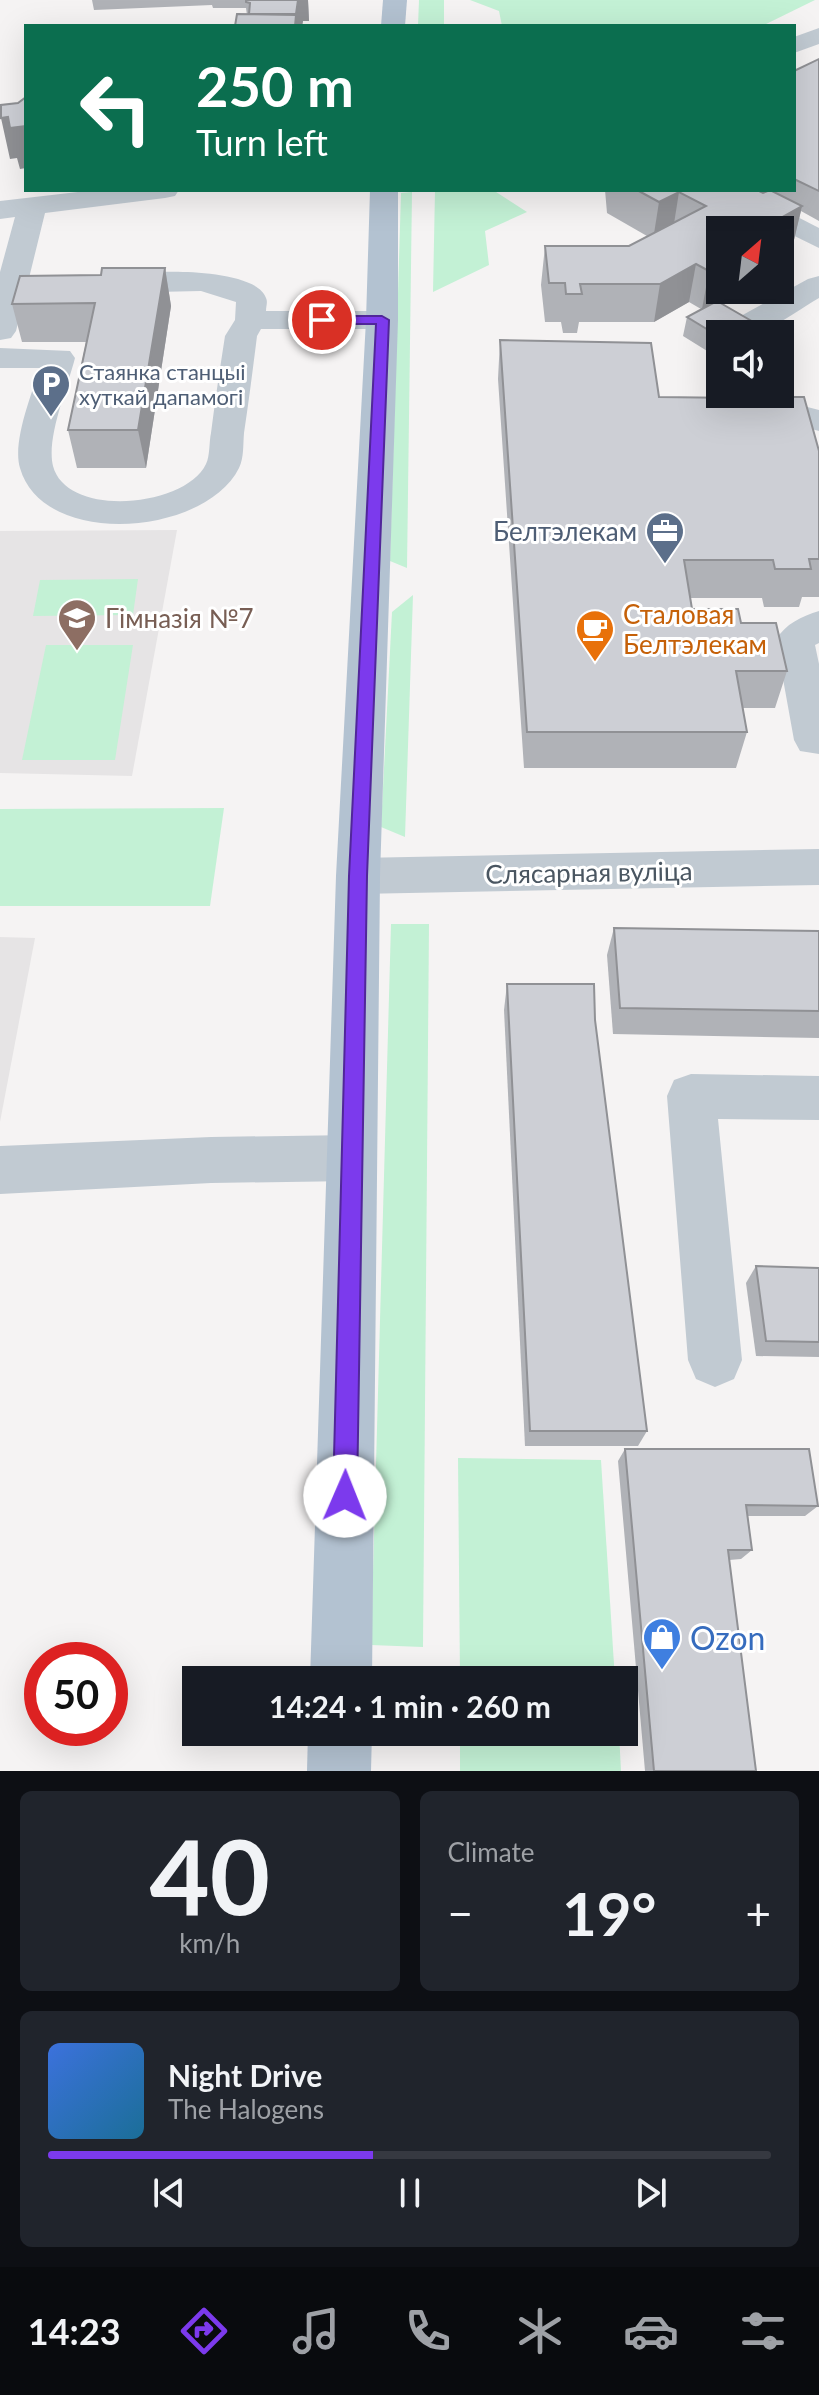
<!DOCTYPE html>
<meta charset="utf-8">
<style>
body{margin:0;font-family:Lato,sans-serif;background:#20242c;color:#f1f3f6;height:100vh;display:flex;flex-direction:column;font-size:30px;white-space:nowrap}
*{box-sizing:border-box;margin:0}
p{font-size:26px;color:#9ea1a6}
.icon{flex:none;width:44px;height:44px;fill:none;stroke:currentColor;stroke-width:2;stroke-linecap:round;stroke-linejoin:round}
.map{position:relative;height:1771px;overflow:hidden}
.side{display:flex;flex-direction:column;gap:20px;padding:20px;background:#0d0f14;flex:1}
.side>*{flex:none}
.top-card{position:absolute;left:24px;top:24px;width:772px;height:168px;border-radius:0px;box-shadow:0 8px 32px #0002;background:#0b6e4f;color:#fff;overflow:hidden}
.needle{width:52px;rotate:28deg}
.controls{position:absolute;left:706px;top:216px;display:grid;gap:16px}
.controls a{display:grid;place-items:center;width:88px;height:88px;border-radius:0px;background:#171b24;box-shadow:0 8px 32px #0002;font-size:40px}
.speed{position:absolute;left:24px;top:1642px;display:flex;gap:16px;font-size:40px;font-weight:700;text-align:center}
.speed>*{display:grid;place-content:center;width:104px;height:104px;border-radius:50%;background:#171b24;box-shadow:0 8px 32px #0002;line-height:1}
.speed .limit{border:12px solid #d22;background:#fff;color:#111}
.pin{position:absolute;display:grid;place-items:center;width:68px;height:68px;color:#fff;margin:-34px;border:4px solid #fff;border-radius:50%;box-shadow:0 2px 8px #0007}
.me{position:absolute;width:88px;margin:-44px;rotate:1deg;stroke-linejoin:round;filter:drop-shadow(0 0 6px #0008)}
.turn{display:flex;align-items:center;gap:28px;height:168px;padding:0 40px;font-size:36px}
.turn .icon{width:104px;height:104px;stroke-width:2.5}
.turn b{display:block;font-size:56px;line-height:68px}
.big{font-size:60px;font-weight:700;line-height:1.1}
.side .widget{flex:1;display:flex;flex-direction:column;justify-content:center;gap:12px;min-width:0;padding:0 28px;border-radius:12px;background:#20242c}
.side .dial{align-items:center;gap:0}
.dial b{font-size:104px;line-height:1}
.song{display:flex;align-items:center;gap:24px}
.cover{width:96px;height:96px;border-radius:12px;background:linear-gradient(135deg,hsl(220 70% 55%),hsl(200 70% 35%))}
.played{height:8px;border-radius:4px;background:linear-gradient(90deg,#7c3aed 45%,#363941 45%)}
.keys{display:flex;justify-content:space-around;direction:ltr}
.heat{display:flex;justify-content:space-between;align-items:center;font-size:44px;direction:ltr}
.side .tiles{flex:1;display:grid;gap:20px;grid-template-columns:1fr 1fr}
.widget:last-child{grid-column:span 2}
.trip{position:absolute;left:182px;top:1666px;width:456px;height:80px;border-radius:0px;background:#171b24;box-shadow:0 8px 32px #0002;font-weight:700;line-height:80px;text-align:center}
.tab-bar{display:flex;height:128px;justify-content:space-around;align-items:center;background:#090b0e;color:#9ea1a6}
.tab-bar .icon{width:56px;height:56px}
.tab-bar .on{color:#7c3aed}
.tab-bar b{font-size:36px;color:#f1f3f6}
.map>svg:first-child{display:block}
.education{fill:#e6e4e5}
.green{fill:#c3f1d5}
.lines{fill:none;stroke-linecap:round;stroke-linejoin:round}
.minor{fill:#c1cad2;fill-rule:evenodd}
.major{fill:#b3c2d1;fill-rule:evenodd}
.wall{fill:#b0b2b7}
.shaded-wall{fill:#909195}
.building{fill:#cdcfd5;stroke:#909195;stroke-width:2}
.route{fill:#7c3aed;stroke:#51269a;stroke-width:2}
.labels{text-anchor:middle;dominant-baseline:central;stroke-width:6;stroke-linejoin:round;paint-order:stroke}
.far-service-label{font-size:22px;fill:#4e5e75;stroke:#fff;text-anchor:start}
.service-label{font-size:26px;fill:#4e5e75;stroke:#fff;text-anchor:end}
.food-label{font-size:26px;fill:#c56008;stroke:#fff;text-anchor:start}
.education-label{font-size:26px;fill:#785e54;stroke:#fff;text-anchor:start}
.street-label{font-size:26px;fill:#4a5661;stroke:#fff}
.near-shop-label{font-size:32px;fill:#366cbe;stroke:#fff;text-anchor:start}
</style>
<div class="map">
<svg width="819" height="1771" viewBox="0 0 819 1771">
<rect width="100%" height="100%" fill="#f5f3f3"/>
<g class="education">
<polygon points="177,530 132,776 0,773 0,531"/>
<polygon points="0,937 35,938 0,1122"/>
</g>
<g class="green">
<polygon points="419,0 444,0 444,26 418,26"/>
<polygon points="470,0 815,0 762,26 502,26 499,11"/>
<polygon points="435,190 493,190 527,212 485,231 489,265 433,292"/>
<polygon points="412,192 407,568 390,561 401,193"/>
<polygon points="138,579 133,615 33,616 40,580"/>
<polygon points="413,595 405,837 381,827 392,612"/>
<polygon points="46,645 133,645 115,760 22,760"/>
<polygon points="224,808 210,906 0,906 0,809"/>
<polygon points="391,924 429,924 423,1647 371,1645"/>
<polygon points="458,1458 601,1460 615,1680 460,1680"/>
<polygon points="460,1732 619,1732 621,1771 460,1771"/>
</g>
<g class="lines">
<g class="minor">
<polygon points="819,28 819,44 794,53 794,37"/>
<polygon points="95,190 179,190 175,196 165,198 45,213 16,331 11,338 0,340 0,272 15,217 0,219 0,201"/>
<polygon points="709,190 745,190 819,228 819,248 713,196"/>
<path d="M164,272C185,271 258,273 266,298C268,302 266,306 266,311H382L393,313L398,320L393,327L382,329H261L257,336C253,368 249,400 244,433C243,444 244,458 239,468C205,536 43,549 20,468C12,442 32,393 40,368H0V348L70,351L75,358C68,386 46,438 53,466C67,519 186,507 206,464C210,456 209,442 211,433C215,401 220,368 225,336L235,320L236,302L201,291L110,293L99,290L95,284L99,278Z"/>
<path d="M819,276V298C796,311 766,337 739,331L734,324L739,317L808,279Z"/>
<polygon points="720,385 720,394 757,394 819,410 819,431 710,402 706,395 710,388"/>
<path d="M819,611V643L815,645L819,664V754L800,751L794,740L776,640C785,624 802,616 819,611Z"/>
<polygon points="819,849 819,885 358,894 343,889 336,876 343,863 358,858"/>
<polygon points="691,1074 819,1076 819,1120 718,1119 742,1360 734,1379 715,1387 696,1379 688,1360 667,1096 674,1080"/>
<polygon points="352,1135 370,1141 377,1158 370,1175 352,1181 211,1183 0,1194 0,1146 211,1137"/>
</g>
<g class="major">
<polygon points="383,0 407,0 405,26 381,26"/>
<polygon points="370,190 398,190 398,320 380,876 372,1680 310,1680 336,876 366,320"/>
<polygon points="308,1732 372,1732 371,1771 307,1771"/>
</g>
</g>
<g class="wall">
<polygon points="92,0 308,0 309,21 303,21 302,26 235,26 247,15 246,8 213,8 212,5 94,10"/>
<polygon points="819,59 819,221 801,211 793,244 720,230 720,290 727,290 726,295 703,309 755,323 753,334 720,334 720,359 683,336 687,317 701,309 689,302 654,322 579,322 577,333 563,333 561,322 545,322 541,285 545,246 629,246 647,236 607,213 605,190 757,190 763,193 765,193 759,190 794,190 794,71"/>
<polygon points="165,268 171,306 146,468 77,468 68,430 86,342 22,342 12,304 101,275"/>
<polygon points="500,340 659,397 734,398 735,394 770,394 771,397 819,451 819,597 802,597 799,607 764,607 762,598 690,598 692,609 741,623 787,671 775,708 743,708 747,732 736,768 524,768 498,379"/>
<polygon points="614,928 819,931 819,1038 613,1034 607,955"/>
<polygon points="507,984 595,1020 647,1431 638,1446 525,1446 504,1010"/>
<polygon points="756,1266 819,1268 819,1357 756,1356 746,1283"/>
<polygon points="625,1449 818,1506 805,1516 748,1516 752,1550 741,1559 729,1560 756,1771 645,1771 618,1461"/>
</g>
<g class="shaded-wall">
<polygon points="298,0 308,0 309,21 303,21 302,26 295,26"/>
<polygon points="8,117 26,126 26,168 20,169 17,158 10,159 1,118"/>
<polygon points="679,192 673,230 653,240 659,202"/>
<polygon points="802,206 793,244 780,251 780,230 759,230"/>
<polygon points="720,261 720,290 727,290 726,295 702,309 709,271"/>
<polygon points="696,264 689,302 654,322 660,284"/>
<polygon points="165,268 171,306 146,468 138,430"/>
<polygon points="755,323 753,334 736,334"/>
</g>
<g class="building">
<polygon points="246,0 298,0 296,14 249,14 250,3 246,2"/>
<polygon points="237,14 296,15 295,26 235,26"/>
<polygon points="819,59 819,191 794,179 794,71"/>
<polygon points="26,97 26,126 10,128 8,117 1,118 1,105 18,103"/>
<polygon points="637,190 757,190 763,193 770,190 802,206 759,230 720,230 720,265 709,271 696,264 660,284 580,284 582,294 566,294 565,283 549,283 545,246 629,246 706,206 679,192 659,202"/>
<polygon points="102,268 165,268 138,430 68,430 95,303 12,304 20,276 101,275"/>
<polygon points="717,301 755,323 736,334 720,334 720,337 687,317"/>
<polygon points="500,340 651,343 659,397 739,398 738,394 770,394 771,397 804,397 819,451 819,559 809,559 811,569 775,569 773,560 684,560 692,609 738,609 741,623 776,623 787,671 736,671 747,732 527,732"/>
<polygon points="614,928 819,931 819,1011 620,1008"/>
<polygon points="507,984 594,984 595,1020 647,1431 530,1431"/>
<polygon points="756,1266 819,1268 819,1342 766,1341"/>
<polygon points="625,1449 809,1449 818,1506 746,1505 752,1550 728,1550 756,1771 654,1771"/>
</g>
<polygon class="route" points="382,316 389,320 367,876 357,1496 353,1504 345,1508 336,1504 333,1496 349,876 376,324 322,324 316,320 322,316"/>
<defs>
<g id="parking-pin" transform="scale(2)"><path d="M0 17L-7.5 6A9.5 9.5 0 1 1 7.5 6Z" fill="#5c6f8a" stroke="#fff"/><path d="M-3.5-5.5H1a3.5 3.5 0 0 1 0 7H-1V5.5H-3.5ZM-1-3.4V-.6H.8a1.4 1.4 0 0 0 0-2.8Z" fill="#fff"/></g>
<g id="office-pin" transform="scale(2)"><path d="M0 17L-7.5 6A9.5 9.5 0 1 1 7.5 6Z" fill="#5c6f8a" stroke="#fff"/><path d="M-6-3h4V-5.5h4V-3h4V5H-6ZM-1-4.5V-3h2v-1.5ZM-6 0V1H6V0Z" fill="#fff"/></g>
<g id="school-pin" transform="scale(2)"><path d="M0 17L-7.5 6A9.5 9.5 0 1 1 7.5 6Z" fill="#8d6e63" stroke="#fff"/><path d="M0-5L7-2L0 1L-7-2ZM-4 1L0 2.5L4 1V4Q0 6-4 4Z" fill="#fff"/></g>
<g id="cafe-pin" transform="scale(2)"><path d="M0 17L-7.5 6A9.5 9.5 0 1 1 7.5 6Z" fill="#e8710a" stroke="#fff"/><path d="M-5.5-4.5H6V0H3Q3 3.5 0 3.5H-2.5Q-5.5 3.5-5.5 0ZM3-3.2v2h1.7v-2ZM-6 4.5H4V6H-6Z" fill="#fff"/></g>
<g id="shop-pin" transform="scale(2)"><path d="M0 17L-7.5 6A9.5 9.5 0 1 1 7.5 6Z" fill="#3f7fe0" stroke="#fff"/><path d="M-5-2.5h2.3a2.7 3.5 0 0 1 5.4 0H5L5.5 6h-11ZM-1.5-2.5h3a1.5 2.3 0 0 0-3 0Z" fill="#fff"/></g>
</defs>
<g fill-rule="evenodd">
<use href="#parking-pin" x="51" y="384"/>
<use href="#office-pin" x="665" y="531"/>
<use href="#school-pin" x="77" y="618"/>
<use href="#cafe-pin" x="595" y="629"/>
<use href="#shop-pin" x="662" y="1637"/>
</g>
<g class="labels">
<g class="far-service-label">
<text x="79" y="371">Стаянка станцыі<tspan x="79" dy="25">хуткай дапамогі</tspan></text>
</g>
<g class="service-label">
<text x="637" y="531">Белтэлекам</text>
</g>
<g class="food-label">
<text x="623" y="614">Сталовая<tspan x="623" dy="30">Белтэлекам</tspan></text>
</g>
<g class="education-label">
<text x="105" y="618">Гімназія №7</text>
</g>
<g class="street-label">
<text transform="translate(589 872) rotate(-1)">Слясарная вуліца</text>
</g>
<g class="near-shop-label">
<text x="690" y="1637">Ozon</text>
</g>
</g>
</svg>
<div class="controls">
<a><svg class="needle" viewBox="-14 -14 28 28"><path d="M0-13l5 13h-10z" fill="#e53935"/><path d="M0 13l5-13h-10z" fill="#9ea1a6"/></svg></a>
<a><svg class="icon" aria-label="sound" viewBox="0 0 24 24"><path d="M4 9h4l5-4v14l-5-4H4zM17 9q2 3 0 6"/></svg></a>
</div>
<div class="speed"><div class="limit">50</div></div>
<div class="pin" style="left:322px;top:320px;background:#d93025"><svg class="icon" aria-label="arrive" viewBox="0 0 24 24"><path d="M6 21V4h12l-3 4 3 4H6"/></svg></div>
<svg class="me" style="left:345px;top:1496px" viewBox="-20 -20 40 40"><circle r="19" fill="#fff"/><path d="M0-13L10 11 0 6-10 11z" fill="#7c3aed"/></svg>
<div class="trip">14:24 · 1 min · 260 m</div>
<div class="top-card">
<div class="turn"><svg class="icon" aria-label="left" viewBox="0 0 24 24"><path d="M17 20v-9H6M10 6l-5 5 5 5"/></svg><div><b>250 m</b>Turn left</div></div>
</div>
</div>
<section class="side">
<div class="tiles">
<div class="widget dial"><b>40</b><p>km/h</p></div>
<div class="widget"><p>Climate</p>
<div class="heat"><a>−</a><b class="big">19°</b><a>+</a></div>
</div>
<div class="widget">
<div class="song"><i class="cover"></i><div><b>Night Drive</b><p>The Halogens</p></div></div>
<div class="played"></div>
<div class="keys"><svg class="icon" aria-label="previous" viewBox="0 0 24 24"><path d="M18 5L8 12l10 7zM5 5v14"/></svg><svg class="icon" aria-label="pause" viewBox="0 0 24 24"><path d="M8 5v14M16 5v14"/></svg><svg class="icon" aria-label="next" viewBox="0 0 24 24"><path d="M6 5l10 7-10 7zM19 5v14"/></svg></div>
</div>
</div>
</section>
<nav class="tab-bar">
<b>14:23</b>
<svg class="icon on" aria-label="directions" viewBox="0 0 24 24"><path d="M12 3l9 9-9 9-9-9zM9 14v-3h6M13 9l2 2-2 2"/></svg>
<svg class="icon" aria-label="music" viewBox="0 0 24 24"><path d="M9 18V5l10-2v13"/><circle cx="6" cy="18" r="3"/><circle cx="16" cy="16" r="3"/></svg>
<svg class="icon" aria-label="phone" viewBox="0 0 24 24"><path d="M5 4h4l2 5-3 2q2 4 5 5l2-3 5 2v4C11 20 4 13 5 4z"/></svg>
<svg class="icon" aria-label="climate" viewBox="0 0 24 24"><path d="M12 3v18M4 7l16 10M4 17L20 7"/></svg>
<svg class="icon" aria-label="car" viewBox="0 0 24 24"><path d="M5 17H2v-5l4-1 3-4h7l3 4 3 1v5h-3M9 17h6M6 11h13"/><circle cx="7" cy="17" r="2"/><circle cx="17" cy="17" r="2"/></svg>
<svg class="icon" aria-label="filters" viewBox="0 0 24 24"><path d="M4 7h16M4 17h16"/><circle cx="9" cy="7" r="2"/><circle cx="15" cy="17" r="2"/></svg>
</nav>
